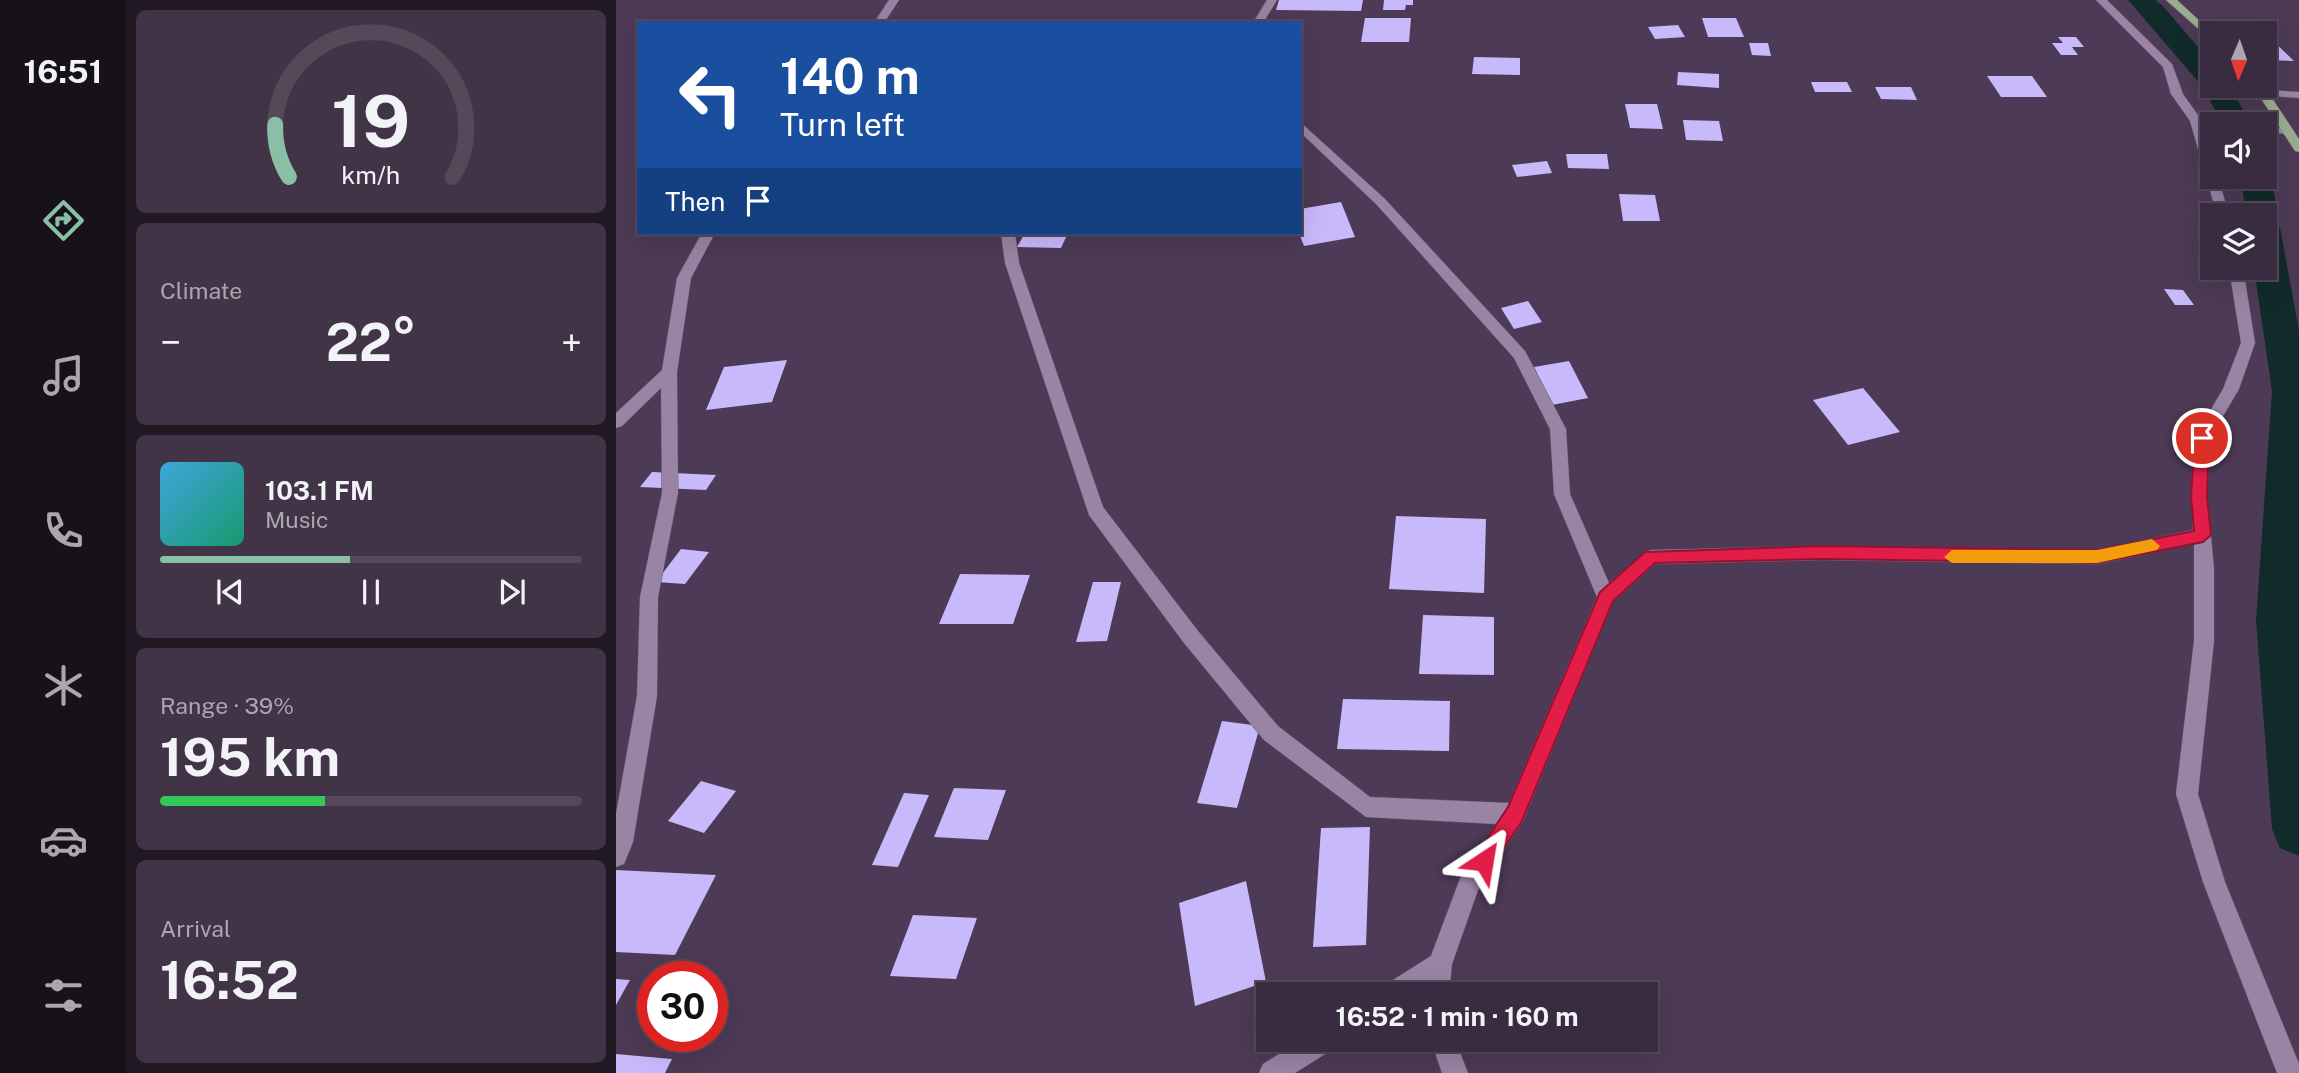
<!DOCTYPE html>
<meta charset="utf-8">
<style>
body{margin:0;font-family:"Public Sans",sans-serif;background:#413447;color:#f1f3f6;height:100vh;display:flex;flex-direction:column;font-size:26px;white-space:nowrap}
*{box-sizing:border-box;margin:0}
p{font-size:23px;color:#aba7b1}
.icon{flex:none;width:38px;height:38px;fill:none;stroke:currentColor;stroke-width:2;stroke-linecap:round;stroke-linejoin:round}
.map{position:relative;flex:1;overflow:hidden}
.details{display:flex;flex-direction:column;gap:10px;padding:10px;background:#201823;width:490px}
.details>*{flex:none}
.banner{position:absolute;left:21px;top:21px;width:665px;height:214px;border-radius:0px;box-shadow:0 7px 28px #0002,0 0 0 2px #544859;background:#1a4fa0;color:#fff;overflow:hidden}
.needle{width:46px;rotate:182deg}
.tools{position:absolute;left:1584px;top:21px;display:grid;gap:14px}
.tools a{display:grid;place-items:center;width:77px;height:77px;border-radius:0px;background:#3a2c40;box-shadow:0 7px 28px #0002,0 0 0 2px #544859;font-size:35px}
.speed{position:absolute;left:21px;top:961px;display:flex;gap:14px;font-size:35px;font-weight:700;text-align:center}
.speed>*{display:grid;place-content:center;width:91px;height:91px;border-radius:50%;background:#3a2c40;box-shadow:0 7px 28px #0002,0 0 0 2px #544859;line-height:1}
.speed .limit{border:10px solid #d22;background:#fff;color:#111}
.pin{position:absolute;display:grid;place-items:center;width:60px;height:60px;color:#fff;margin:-30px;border:4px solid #fff;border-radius:50%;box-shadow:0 2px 7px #0007}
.me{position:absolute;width:77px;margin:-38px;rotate:33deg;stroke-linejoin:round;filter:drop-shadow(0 0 5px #0008)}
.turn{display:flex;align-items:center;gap:24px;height:147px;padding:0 28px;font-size:32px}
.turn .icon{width:91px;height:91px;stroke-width:2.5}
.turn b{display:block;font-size:49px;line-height:60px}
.then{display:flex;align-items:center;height:66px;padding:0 28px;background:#0003;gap:14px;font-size:26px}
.big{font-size:52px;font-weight:700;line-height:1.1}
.details .tile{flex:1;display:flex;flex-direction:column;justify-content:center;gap:10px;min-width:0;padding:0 24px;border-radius:10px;background:#413447}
.details .dial{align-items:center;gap:0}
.dial svg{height:182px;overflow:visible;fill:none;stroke:#544859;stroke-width:7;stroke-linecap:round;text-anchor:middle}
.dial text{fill:#f1f3f6;stroke:none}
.song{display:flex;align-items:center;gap:21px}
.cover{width:84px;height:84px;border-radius:10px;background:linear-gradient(135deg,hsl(200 70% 55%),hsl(160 70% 35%))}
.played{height:7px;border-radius:4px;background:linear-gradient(90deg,#8abfa5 45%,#544859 45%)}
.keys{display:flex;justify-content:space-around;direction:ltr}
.heat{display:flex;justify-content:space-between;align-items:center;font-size:38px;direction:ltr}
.charge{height:10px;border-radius:5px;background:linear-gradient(90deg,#34c759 39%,#544859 0)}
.trip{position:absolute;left:640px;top:982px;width:402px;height:70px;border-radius:0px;background:#3a2c40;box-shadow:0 7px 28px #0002,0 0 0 2px #544859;font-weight:700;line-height:70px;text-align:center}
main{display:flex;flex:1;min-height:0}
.menu{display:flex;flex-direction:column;width:126px;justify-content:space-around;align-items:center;background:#17121a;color:#aba7b1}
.menu .icon{width:49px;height:49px}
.menu .on{color:#8abfa5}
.menu b{font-size:32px;color:#f1f3f6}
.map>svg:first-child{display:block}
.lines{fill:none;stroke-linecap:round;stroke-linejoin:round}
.canal{fill:#112b2a;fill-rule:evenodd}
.building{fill:#c8b9fb}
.minor-casing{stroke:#67576e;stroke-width:1}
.major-casing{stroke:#67576e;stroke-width:1}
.minor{fill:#9984a4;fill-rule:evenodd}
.major{fill:#9bac90;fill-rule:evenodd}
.route{fill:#e11d48;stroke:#92132f;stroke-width:2}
.slow{fill:#f59e0b}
</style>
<main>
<nav class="menu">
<b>16:51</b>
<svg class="icon on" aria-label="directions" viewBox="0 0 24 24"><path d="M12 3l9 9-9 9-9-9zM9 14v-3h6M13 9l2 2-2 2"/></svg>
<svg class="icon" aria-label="music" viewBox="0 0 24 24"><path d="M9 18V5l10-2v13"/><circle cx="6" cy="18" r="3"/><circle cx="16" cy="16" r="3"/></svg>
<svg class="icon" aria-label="phone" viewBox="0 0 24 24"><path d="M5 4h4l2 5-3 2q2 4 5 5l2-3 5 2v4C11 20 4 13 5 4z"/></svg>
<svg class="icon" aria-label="climate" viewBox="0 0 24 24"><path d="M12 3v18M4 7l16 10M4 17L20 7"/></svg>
<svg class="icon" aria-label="car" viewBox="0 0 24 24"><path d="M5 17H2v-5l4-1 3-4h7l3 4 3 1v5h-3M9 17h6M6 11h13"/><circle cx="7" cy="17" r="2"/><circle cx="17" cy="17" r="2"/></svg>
<svg class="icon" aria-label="filters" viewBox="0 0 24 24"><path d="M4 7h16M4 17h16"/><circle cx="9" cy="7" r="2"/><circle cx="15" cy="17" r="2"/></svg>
</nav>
<section class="details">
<div class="tile dial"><svg viewBox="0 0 100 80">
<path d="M14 69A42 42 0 1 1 86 69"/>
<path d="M14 69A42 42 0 0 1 8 46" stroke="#8abfa5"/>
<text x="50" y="56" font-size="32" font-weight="700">19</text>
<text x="50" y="72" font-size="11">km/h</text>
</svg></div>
<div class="tile"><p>Climate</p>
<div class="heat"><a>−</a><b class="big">22°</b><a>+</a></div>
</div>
<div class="tile">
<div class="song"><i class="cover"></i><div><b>103.1 FM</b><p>Music</p></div></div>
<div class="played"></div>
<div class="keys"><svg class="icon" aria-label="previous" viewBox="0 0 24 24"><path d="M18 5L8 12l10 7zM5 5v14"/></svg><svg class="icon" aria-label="pause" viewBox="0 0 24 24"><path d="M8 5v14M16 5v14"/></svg><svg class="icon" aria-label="next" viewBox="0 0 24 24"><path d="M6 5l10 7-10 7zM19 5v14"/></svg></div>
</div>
<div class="tile"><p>Range · 39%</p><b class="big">195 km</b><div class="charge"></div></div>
<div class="tile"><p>Arrival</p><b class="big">16:52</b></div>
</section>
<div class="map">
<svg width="1683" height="1073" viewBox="0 0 1683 1073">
<rect width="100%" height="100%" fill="#4d3a56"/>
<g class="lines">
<g class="canal">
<polygon points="1512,0 1539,0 1546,5 1596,63 1596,86 1614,86 1635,124 1607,124 1586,86"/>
<polygon points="1648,170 1655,177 1662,215 1658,221 1664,228 1683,330 1683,856 1664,848 1656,829 1640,621 1656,391 1638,268 1648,268 1648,215 1630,215 1625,177 1648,177"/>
</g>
</g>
<g class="building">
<polygon points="663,0 747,0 745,11 660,10"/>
<polygon points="768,0 797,0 797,5 790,5 789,10 767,10"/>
<polygon points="749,18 795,18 793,42 745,42"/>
<polygon points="1086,18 1120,18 1128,37 1092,37"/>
<polygon points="1062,25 1069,37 1039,39 1032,27"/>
<polygon points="1648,35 1651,35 1678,61 1648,60"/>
<polygon points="1442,37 1460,37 1468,47 1456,47 1462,55 1445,55 1436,43 1447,43"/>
<polygon points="1133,43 1152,43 1155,56 1136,55"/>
<polygon points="858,57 904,58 904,75 856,74"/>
<polygon points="1062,72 1103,74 1103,88 1061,85"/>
<polygon points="1371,76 1416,76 1431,97 1385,97"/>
<polygon points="1195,82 1231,82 1236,92 1199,92"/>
<polygon points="1259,87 1295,87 1301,100 1265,99"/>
<polygon points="1009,104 1041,104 1047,129 1014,128"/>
<polygon points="1067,120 1103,121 1107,141 1070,140"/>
<polygon points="950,154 991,154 993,169 952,168"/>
<polygon points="931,161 936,173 901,177 896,165"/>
<polygon points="1003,194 1039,195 1044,221 1007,221"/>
<polygon points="725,202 739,237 688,246 683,233 684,209"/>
<polygon points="409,233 452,233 445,248 401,247"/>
<polygon points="1548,289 1567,290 1578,305 1559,305"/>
<polygon points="912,301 926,322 898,329 885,308"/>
<polygon points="171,360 156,402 90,410 108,367"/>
<polygon points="953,361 972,398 936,405 918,367"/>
<polygon points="1247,388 1284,432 1232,445 1197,400"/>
<polygon points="36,472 100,475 90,490 24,487"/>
<polygon points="780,516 870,519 868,593 773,589"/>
<polygon points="65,549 93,552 69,584 40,582"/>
<polygon points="344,574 414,575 397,624 323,624"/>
<polygon points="477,582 505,582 491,641 460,642"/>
<polygon points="807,615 878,617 878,675 803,674"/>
<polygon points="727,699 834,701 833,751 721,749"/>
<polygon points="606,721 644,726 621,808 581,803"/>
<polygon points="85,781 120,791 88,833 52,821"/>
<polygon points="338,788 390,790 372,840 318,837"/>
<polygon points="288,793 313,795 282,867 256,865"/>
<polygon points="754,827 750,945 697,947 705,828"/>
<polygon points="0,870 100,875 59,955 0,952"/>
<polygon points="630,881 650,982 579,1006 563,903"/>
<polygon points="297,915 361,918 340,979 274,976"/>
<polygon points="0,979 14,980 0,1005"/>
<polygon points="0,1054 56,1059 49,1073 0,1073"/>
</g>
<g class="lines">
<g class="minor-casing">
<g id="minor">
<polygon points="273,0 283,0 268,23 258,23"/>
<polygon points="651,0 661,0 647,23 637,23"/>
<polygon points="1480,0 1491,0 1556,64 1567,94 1584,118 1609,121 1615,124 1587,125 1596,156 1596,177 1602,177 1613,215 1601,215 1574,121 1555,94 1547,67"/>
<polygon points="1649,90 1683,92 1683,98 1645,95 1643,93"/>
<polygon points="684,122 769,199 909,351 950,429 954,494 993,583 1029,552 1035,550 1205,546 1481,550 1577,530 1575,496 1578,438 1607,389 1625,343 1613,268 1627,268 1639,343 1623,389 1594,438 1591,496 1598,568 1598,641 1582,794 1609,882 1683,1064 1683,1073 1661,1073 1587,882 1560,794 1578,641 1578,544 1481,564 1205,560 1039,564 997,602 907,821 862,890 836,964 833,994 809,994 810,987 799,994 766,994 769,985 815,956 845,876 880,824 750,817 648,740 568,643 473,515 389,263 385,233 399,233 403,263 487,507 582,631 662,726 754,797 893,803 981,597 938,494 934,429 898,358 761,205 684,132"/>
<polygon points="1648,125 1678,131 1672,134 1648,132"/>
<polygon points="86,233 99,233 75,278 61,372 62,493 42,597 41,696 17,842 8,864 0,867 0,814 21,696 24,597 46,493 45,388 6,426 0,428 0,413 46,370 61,278"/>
<polygon points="686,1040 720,1040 717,1049 679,1073 643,1073 647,1064"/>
<polygon points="815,1040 839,1040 852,1073 826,1073"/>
</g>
</g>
<g class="major-casing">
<g id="major">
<polygon points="1550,0 1561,0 1597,33 1596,41"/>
<polygon points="1637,86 1648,86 1683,139 1683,152 1679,151"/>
</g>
</g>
<use href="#minor" class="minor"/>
<use href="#major" class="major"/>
</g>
<polygon class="route" points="1586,433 1593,438 1591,496 1595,535 1587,542 1481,563 1205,559 1039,563 997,601 906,821 875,868 868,871 861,868 858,861 861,854 892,807 984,592 1029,552 1205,546 1481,550 1578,531 1575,496 1579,438"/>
<polygon class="slow" points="1536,539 1544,546 1541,550 1481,563 1336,563 1328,557 1336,550 1481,550"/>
</svg>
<div class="tools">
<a><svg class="needle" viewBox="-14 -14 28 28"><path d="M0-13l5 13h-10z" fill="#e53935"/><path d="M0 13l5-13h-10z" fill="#aba7b1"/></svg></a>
<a><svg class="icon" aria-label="sound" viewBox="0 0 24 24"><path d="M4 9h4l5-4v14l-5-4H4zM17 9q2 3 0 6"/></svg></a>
<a><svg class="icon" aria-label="layers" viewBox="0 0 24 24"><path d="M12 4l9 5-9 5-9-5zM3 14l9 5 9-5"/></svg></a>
</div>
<div class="speed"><div class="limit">30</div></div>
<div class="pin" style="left:1586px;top:438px;background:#d93025"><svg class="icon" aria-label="arrive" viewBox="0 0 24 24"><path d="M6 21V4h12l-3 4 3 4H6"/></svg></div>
<svg class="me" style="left:868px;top:861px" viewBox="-20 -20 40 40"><path d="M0-17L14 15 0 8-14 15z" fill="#e11d48" stroke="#fff" stroke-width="4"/></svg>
<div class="trip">16:52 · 1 min · 160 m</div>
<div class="banner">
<div class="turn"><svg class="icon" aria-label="left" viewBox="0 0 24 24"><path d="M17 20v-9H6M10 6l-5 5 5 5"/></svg><div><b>140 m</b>Turn left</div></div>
<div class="then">Then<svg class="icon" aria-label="arrive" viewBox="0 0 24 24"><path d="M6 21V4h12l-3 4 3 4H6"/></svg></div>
</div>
</div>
</main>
